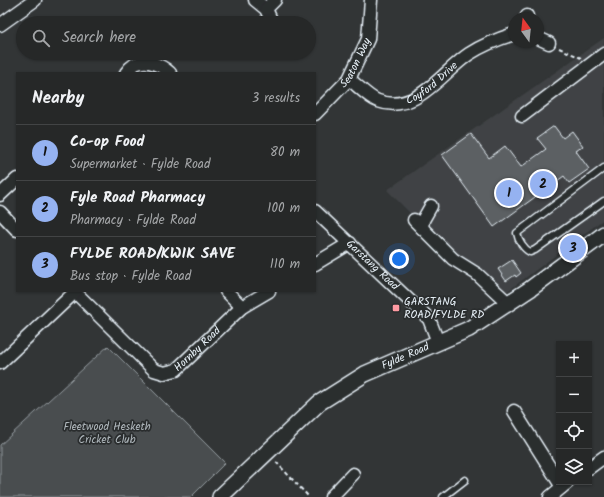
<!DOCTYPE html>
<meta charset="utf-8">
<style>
:root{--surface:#262828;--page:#323434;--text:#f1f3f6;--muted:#a4a6a8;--line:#424445;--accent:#95b2f1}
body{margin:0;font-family:Kalam,sans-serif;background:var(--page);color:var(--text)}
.controls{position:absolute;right:12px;bottom:12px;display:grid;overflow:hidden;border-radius:0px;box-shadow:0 1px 3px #0004}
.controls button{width:36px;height:36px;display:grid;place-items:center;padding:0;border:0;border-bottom:1px solid var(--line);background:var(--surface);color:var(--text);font:20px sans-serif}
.compass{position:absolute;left:508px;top:12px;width:36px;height:36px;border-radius:50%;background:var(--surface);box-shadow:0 1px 3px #0004;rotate:345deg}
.you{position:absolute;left:399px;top:259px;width:14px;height:14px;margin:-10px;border:3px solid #fff;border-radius:50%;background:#1a73e8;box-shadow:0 0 0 6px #1a73e833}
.badge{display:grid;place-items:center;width:26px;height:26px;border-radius:50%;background:var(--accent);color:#111;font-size:13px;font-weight:700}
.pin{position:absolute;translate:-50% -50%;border:2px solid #fff;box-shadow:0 1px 4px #0006}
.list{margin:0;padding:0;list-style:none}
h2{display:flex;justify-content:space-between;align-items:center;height:52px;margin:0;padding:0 16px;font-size:17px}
h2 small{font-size:13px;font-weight:400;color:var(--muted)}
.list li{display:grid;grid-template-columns:26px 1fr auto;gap:12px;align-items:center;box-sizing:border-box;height:56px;padding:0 16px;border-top:1px solid var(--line)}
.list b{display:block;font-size:15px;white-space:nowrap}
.list p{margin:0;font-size:13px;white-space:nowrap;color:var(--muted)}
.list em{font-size:13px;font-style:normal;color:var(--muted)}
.icon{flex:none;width:22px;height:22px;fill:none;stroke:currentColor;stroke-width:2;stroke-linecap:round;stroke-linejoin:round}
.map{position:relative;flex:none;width:604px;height:497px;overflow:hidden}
.search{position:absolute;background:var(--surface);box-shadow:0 1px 3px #0004;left:16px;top:16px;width:300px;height:44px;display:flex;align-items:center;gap:10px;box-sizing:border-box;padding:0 14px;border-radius:22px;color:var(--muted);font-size:15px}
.panel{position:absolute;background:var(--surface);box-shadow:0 1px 3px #0004;left:16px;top:72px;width:300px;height:220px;border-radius:0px}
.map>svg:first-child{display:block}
.built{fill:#3f4244}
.green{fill:#494d4f;stroke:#989fa4}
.building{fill:#5c6063;stroke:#e8f1f8}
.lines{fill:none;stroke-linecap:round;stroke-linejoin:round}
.service-casing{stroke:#e8f1f8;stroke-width:9}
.minor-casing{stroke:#e8f1f8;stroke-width:15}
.tertiary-casing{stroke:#e8f1f8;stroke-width:18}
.path{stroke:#e8f1f8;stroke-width:2;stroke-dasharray:4 3;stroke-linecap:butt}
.service{stroke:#2a2d2e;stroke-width:6}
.minor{stroke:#2a2d2e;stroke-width:12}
.tertiary{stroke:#2a2d2e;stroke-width:15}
.poi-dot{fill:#ff9aa2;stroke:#2a2d2e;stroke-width:1.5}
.labels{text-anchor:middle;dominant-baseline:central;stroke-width:3.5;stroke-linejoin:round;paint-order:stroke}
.street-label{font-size:11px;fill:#e8f1f8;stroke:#2a2d2e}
.poi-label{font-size:11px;fill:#e8f1f8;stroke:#2a2d2e;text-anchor:start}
.park-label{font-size:11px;fill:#b0b8bd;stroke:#2a2d2e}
</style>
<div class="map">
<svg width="604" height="497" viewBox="0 0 604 497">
<rect width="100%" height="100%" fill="#323536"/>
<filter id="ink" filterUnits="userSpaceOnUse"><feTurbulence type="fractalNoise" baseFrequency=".025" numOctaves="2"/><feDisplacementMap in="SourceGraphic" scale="8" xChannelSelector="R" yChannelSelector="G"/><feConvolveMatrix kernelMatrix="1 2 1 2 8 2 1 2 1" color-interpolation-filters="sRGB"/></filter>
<g filter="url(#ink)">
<path class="built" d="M604 38V219L496 300 387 190Z"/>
<path class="green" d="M108 346 225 463 191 497H0V445Z"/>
<path class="building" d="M554 126 563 138 572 131 583 146 576 151 589 169 569 183 564 176 494 227 442 155 471 134 489 158 505 146 521 167 546 149 537 138Z
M512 260 521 273 516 277 515 275 506 281 498 269Z"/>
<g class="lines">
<defs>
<path id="service" d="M604 168 517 233C518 240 524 249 530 252L535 250 604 201
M443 497 465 480"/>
<g id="minor">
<path d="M255 0 266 9 272 22"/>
<path d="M266 9 275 0"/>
<path d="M526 18 527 16"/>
<path d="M0 25 35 0"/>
<path d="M538 38 549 43"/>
<path d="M126 73C128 70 132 66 135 64 147 58 161 65 170 73"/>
<path id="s1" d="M349 79C357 85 369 98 378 101 416 115 442 72 469 54 483 45 498 39 514 34"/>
<path id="s2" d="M315 114 349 79 368 39 371 0"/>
<path d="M522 116 604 54"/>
<path d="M0 195 17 179"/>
<path id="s3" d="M315 211 429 319 438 342"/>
<path d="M0 212 17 230"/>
<path d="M414 220 453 259 477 274 508 303"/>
<path d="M422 228 423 220 431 206"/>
<path d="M315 264 350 243"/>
<path id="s4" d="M74 291 154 370 164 373 176 370 242 307 269 291"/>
<path d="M226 291 242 307"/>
<path d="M0 363 75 292"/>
<path d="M514 411 562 487"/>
<path d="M589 468 604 457"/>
<path d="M331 497 353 474"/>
<path d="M550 497 567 483"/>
</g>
<g id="tertiary">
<path id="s5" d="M220 497 319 403 365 374 469 329 530 289 604 234"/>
</g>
</defs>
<use href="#service" class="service-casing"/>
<use href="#minor" class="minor-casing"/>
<use href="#tertiary" class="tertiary-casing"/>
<path class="path" d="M559 48 581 58
M276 462 309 497"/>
<use href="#service" class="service"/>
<use href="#minor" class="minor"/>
<use href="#tertiary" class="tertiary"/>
</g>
</g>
<rect class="poi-dot" x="392" y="304" width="8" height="8" rx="2"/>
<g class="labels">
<g class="street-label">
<text stroke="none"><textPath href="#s2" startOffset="66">Seaton Way</textPath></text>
<text stroke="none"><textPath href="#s1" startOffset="97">Coyford Drive</textPath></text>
<text stroke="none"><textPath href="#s3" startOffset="79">Garstang Road</textPath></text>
<text stroke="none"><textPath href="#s4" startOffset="165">Hornby Road</textPath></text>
<text stroke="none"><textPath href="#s5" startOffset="235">Fylde Road</textPath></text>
</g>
<g class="poi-label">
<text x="404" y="302">GARSTANG<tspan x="404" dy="13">ROAD/FYLDE RD</tspan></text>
</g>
<g class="park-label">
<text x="107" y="427">Fleetwood Hesketh<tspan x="107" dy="13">Cricket Club</tspan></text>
</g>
</g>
</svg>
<div class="controls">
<button>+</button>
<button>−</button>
<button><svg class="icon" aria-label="locate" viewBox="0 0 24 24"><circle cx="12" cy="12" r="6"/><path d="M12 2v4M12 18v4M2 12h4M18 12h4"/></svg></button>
<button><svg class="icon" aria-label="layers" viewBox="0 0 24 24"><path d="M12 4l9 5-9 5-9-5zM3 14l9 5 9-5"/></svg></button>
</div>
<svg class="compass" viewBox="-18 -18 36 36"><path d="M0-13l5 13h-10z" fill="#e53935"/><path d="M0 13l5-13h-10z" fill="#a4a6a8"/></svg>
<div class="you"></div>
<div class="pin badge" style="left:509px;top:193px">1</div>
<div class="pin badge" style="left:543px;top:184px">2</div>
<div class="pin badge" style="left:573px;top:248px">3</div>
<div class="search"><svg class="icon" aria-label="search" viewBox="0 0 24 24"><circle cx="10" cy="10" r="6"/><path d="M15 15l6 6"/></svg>Search here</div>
<section class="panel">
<h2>Nearby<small>3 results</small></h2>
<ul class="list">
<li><span class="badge">1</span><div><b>Co-op Food</b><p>Supermarket · Fylde Road</p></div><em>80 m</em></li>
<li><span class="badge">2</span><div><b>Fyle Road Pharmacy</b><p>Pharmacy · Fylde Road</p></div><em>100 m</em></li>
<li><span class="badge">3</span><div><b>FYLDE ROAD/KWIK SAVE</b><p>Bus stop · Fylde Road</p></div><em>110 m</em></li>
</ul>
</section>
</div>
